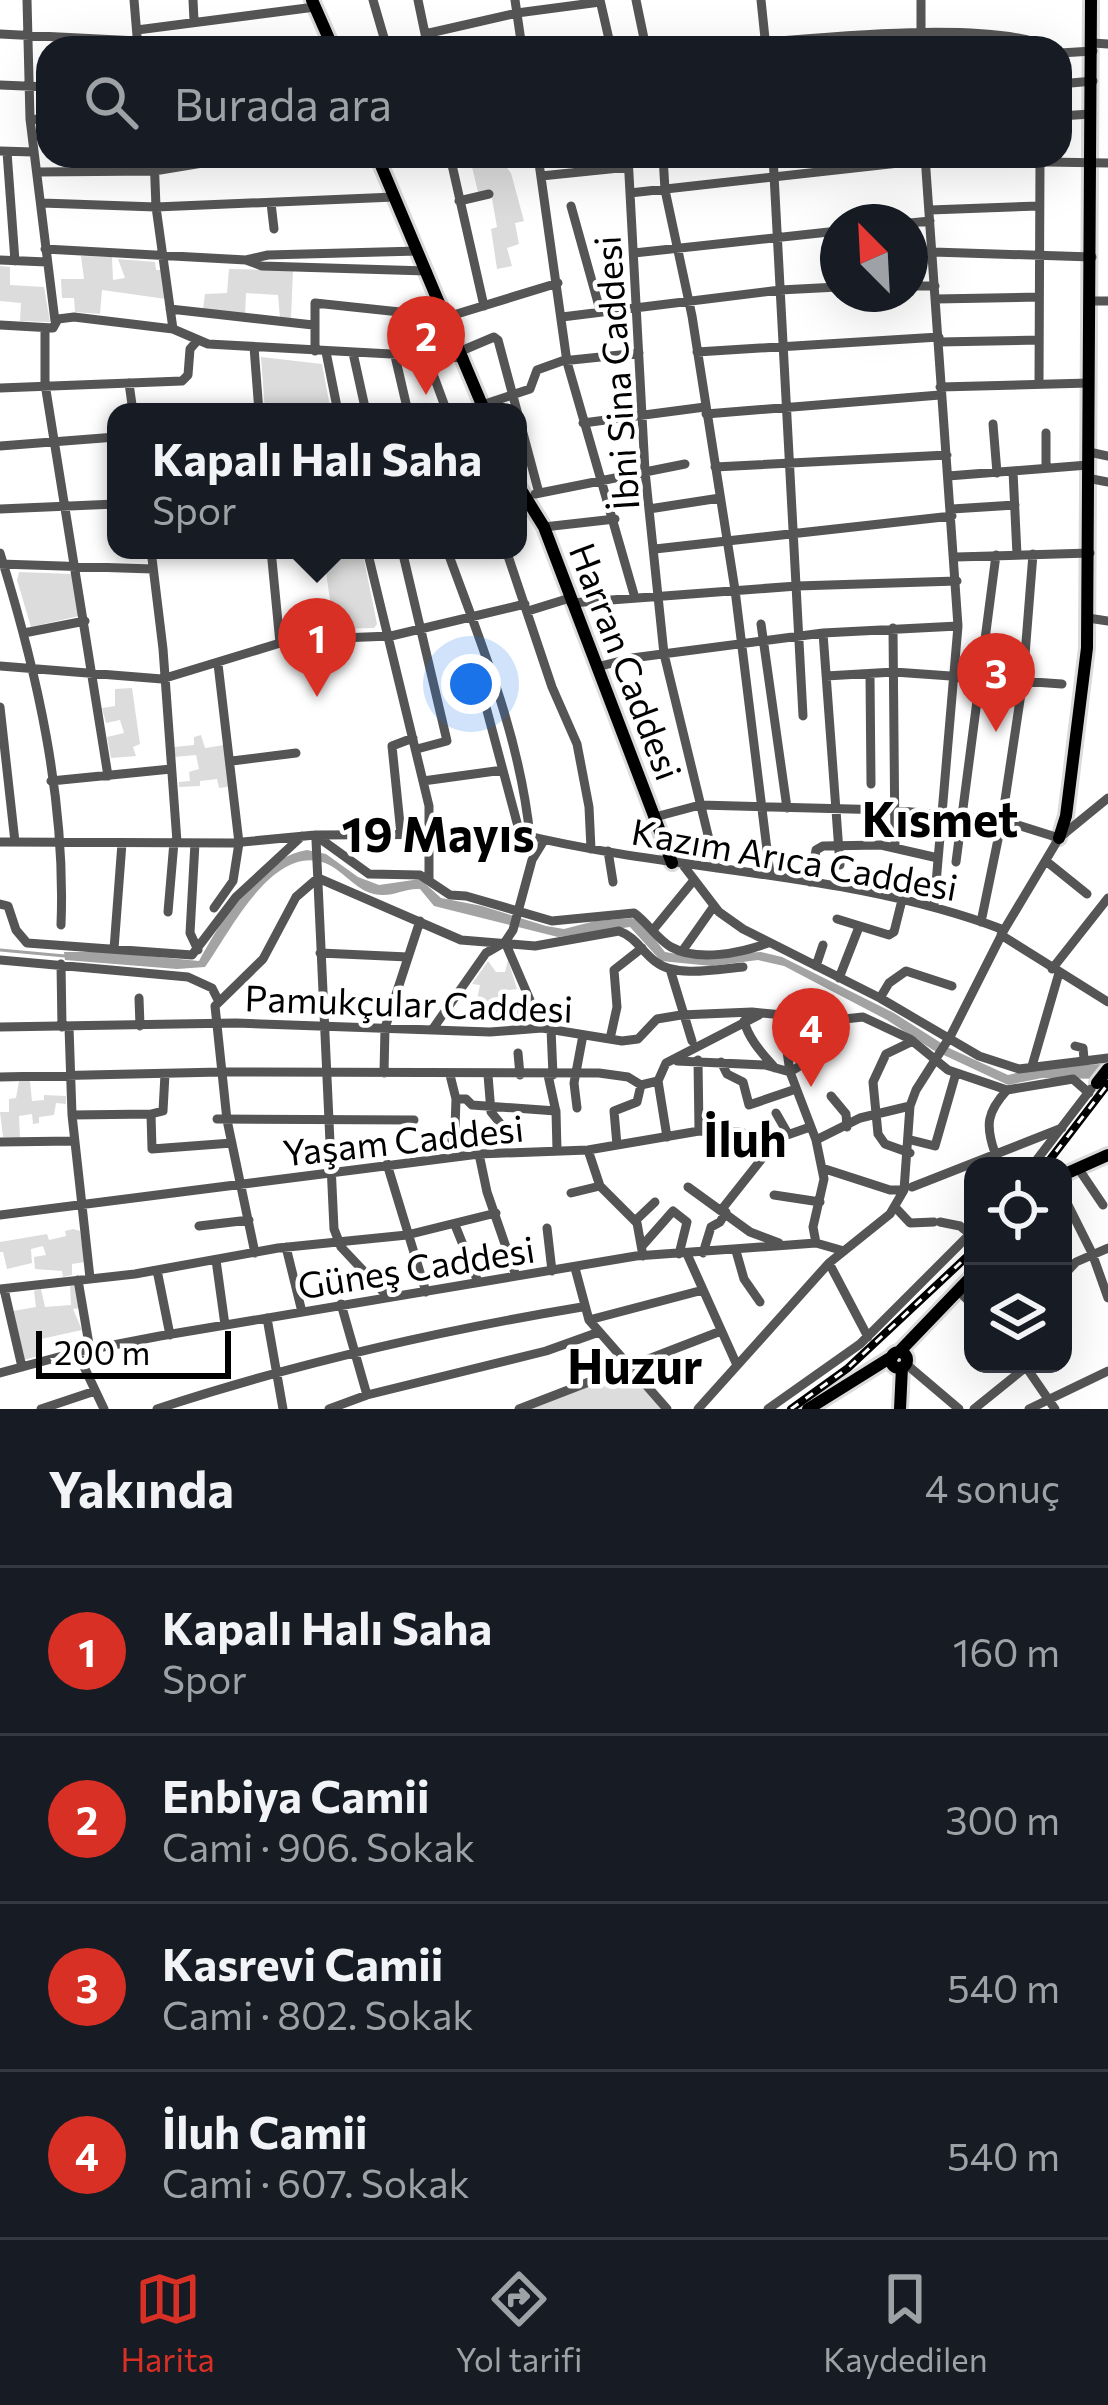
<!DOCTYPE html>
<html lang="tr">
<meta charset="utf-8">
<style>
:root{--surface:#171b24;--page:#242831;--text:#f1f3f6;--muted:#9ea1a6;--line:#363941;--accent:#d93025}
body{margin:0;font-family:Commissioner,sans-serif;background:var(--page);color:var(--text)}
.controls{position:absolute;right:36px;bottom:36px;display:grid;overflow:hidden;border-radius:24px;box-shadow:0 12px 48px #0002}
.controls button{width:108px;height:108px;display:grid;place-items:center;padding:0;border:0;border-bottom:3px solid var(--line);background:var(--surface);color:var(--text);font:60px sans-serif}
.compass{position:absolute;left:820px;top:204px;width:108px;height:108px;border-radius:50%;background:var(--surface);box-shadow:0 12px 48px #0002;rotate:336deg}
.scale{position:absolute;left:36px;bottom:30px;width:195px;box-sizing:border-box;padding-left:12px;border:6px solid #000;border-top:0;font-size:33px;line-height:42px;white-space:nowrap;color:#000;-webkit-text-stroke:9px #fff;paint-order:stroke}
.you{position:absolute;left:471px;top:684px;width:42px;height:42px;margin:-30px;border:9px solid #fff;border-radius:50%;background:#1a73e8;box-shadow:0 0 0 18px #1a73e833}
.badge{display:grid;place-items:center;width:78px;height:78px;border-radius:50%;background:var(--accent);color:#fff;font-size:39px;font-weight:700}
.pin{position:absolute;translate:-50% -99px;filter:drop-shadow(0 3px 6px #0008)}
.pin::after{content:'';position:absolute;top:63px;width:42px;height:36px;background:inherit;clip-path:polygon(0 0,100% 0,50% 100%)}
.popup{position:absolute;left:107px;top:403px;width:420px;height:156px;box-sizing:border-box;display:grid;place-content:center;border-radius:24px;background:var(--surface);filter:drop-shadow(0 3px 9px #0005);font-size:39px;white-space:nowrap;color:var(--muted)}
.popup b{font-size:45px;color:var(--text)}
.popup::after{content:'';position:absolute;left:50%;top:100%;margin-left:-24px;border:24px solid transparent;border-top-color:var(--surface)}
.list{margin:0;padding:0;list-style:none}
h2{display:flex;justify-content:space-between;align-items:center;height:156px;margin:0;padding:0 48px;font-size:51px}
h2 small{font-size:39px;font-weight:400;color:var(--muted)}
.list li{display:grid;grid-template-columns:78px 1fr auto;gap:36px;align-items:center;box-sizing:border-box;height:168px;padding:0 48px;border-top:3px solid var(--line)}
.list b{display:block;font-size:45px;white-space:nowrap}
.list p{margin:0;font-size:39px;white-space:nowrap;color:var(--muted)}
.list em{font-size:39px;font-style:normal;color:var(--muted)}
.icon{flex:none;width:66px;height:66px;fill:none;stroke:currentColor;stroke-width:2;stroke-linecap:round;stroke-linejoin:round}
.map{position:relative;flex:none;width:1108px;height:1409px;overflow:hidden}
.search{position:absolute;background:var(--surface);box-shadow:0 12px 48px #0002;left:36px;right:36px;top:36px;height:132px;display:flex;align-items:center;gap:30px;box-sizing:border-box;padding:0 42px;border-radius:36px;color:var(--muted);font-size:45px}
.sheet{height:828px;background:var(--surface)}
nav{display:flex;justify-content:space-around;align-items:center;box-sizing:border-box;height:168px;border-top:3px solid var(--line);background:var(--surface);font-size:33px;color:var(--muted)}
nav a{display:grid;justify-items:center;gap:6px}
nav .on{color:var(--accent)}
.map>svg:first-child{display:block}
.green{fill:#dcdcdc}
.water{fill:#a3a3a3}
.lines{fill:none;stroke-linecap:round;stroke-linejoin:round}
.stream{stroke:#a3a3a3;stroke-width:3}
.major-casing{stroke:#dbdbdb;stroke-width:18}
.minor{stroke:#555;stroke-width:9}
.major{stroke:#000;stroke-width:12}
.rail-casing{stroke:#000;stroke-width:8}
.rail{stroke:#fff;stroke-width:3;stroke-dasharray:9;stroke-linecap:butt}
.labels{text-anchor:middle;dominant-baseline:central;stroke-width:9;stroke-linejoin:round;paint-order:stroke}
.street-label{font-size:36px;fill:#000;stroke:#fff}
.district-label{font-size:48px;font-weight:bold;fill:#000;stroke:#fff}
</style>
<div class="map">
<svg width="1108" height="1409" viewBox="0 0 1108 1409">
<rect width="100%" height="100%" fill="#fff"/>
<path class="green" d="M504 164 511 173 524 221 515 223 519 244 507 248 512 266 497 269 491 229 497 227 491 193 478 192 472 167Z
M81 256 112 257 113 280 125 278 118 259 155 262 156 270H161L166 299 102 290 100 314 75 312 74 298H62L61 279H84Z
M0 266 10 267V285L44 287 50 322 20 321 21 303 0 301Z
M229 269 293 270 291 319 280 318 278 295 246 293 245 315 203 309 205 294 227 293Z
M261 357 322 364 331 412H265Z
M323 550H362L377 624 374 628 334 629Z
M19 572 72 574 79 616 31 627 17 580Z
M132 688 140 744 133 747 136 756 111 758 107 737 124 733 120 720 106 723 102 708 115 706V689Z
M201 735 205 748 224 745 230 783 227 787 219 788 217 779 200 781V786L179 787V782L190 781 189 772 199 769 196 755 174 757V747L194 745V737Z
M508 960 517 989 502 991V1003L524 999 528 1012 525 1023 518 1025V1015L475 1009 480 985 472 984 488 961 496 972H505Z
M19 1081H30L32 1101 44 1100V1095L66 1096V1104L56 1103 54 1115 39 1117V1123L33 1124 32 1114 19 1116 20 1138 3 1137 0 1112H9V1099L16 1098Z
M73 1229 80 1231 85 1262 72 1264V1275L63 1277 62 1271 35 1269 34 1257 46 1255 43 1246 31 1249 32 1263 7 1269 3 1252H0V1242L47 1234 49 1240 66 1236 65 1231Z
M70 1286H77L80 1308 73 1309 82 1330 41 1339 42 1355 24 1360 13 1311 36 1307 34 1291 41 1289 45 1307 71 1305Z
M631 1371 663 1409H533L532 1406Z"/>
<path class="water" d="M307 850 326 854 358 877 379 885 420 879 441 898 482 906 546 926 564 929 595 921 632 918 642 923 665 952 689 956 761 952 782 957 894 1013 949 1048 1008 1075 1041 1067 1102 1064 1108 1065V1079L1042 1078 1008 1085 933 1050 887 1020 784 966 758 960 712 966 661 961 630 927 558 937 434 906 420 889C406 888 396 895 383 895 357 895 346 871 325 863 272 843 229 934 205 967L177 969 65 960 64 952H108L199 961C219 924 261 856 307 850Z"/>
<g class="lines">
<path class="stream" d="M0 950 65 956"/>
<defs>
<path id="major" d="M312 0 333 48
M377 156 485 412
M518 485 544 527 672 863
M1059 838 1066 816 1087 648 1091 0
M1097 1083 1108 1069
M1063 1175 1108 1155
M899 1352 973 1275
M891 1360a8 8 0 1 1 16 0a8 8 0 1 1-16 0Z
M808 1409 893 1356
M900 1409 902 1367"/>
</defs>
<use href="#major" class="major-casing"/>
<path class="minor" d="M27 0 30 119 55 321
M134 0 138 48
M193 0 194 21
M373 0 387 48
M418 0 428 48
M515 0 522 48
M600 0 611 48
M636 0 646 48
M761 0 766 48
M921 0V48
M137 30 315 7
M0 34 138 41
M425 34 517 13 600 2
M1093 43 1108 44
M699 48C776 42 989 16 1051 48
M1060 53 1093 51
M1060 84 1093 81
M0 85 48 87
M1060 116 1091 114
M30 119 48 120
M0 151 33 152
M7 152 15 261
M154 156 156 207 173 329
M450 156 484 306
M538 156 567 362 635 598
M628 156 645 471 664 654 716 868
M663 156 665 190 692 316 735 590 770 874
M773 156 803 716
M925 156 958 626 934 907
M379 160 396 156
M37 172 154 171 245 156
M541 176 629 167
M630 193 926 160 1108 163
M459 201 489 194
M42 203 156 207 394 197
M271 203 274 229
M571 206 600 310
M930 210 1039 206
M910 223 930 221
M45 249 246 260 262 266 427 271
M933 252 1092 257
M634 253 838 231
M0 260 47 262
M246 260 268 255 418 251
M910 286H935
M936 299 1039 297
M1090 301H1108
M170 309 313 325
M562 317 780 290 838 287
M0 325 53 328 58 319 74 317 173 329 208 344 464 358
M45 330V384L108 776
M939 342 1039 340
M254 347 259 412
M315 351V303L447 317 558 283
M461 351 494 337 498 340 539 493
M326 352 338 412
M697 352 939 337
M353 353 366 412
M426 355 447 412
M395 356 408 412
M129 383 133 412
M1039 383 1040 161
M940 387 1089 383
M0 388 182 381 188 375 190 349 197 341
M482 405 530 389 537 370 562 361 639 353
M706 414 940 395
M583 423 705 407
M993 424 997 473
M0 446 116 437
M1089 452 1108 456
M715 467 947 455
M1046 468V433
M1013 471 1017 555
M948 476 1088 465
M1087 478 1108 482
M535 494 685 464
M0 509 116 504
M649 509 720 498
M952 509 1015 505
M544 527 615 519
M655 549 952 516
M151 550 163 649 177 842
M271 550 280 643
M367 550 429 806V881
M402 550 447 741 417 749
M447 550C481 644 520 736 530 837
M506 550 552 687 577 744 589 807 591 849
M0 553C37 672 66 799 61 925
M956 557 1090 553
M0 564 153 569
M571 603 797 586 957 581
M528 611 570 598
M1088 618 1108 621
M761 624 787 808
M893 628 895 847
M24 633 85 621
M823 633 840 865
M0 666 162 679 290 640 391 636 525 604
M597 667 632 658 823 633 958 626
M870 675 871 784
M826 676 894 672 1062 684
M482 692 520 834
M0 707 15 842
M232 761 296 753
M51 781 171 769
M423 781 503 770
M655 817 700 805 889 810 1002 820 1059 838
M401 834 392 746 413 738
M315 835 369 874 420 875 450 895 466 896 552 921 634 913C647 922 657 939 671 947 698 962 741 953 768 943
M316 840 334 1229 341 1247 388 1297
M0 842 232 843 315 835 520 834C680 873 849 871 1004 930
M195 843 190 933 198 950
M608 851 613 882
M1046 861 1087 894
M956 862 996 555
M683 865 719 912 743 929 880 998 979 1056 1019 1069 1108 1058
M810 882 816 850 823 846 881 845 938 858
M0 904 8 906 16 930 27 943 192 955 236 897 302 836
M214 908 233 881 239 843 218 664
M168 912 174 842
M837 919 889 935 894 932 902 900
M981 922 1002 820 1023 680 1033 554
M653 930 694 880
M1001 935 1108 1002
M505 942 542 1028
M114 949 122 843
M683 950 714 906
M320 953 408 957
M0 960 188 977 212 988 218 1000
M61 964 62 1027
M816 966 823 945
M670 969 692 1041
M1052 969 1108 898
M839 978 859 927
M139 998 140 1026
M880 998 889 983 906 971 952 986
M782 1017 790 1072 816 1140 824 1179 813 1227 816 1243
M744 1021C749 1040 763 1054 775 1068
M0 1027 236 1023 490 1032 542 1028 622 1041 638 1039 657 1019 681 1015 752 1012 835 1020 863 1017 910 1039 948 1070 1007 1090 1073 1079 1089 1093
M69 1027 72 1115 90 1278
M551 1029 553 1075
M432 1030 486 953 505 942 513 930 532 860 543 842
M610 1039 617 1007 614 970 642 948
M1075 1046 1083 1048 1084 1059
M518 1053 520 1075
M698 1060 699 1131
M677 1061 765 1065 790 1072 829 1048 835 1020
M721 1062 727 1074 743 1082 749 1105 796 1089
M1032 1066 1059 973
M384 1073 385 1028 420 921
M165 1074 163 1111 151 1114 152 1149 232 1143
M450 1075 456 1099H466L472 1105 556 1111
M488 1075 491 1112 500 1123
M548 1075 556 1112 557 1150
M0 1077 221 1072 599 1073 628 1077 641 1085 658 1081
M658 1081 666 1063 759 1015
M658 1081 667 1137
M831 1096 846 1114 847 1127
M577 1108 574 1083 583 1035
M776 1113 788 1134
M72 1115 151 1114
M217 1119 414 1120
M816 1140 860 1118 910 1106
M911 1140 935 1146 956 1073
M0 1142 74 1141
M617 1145 614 1111 637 1102 641 1085
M588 1150 600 1186 637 1223 643 1256
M910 1153 885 1144 878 1134 873 1082 886 1054 913 1041
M995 1153C985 1125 987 1112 1007 1090
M479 1154 487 1192 516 1276
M449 1157 447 1134 455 1128 456 1099
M387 1164 426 1292
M1032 1166 1091 1089
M822 1168 890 1190H904
M1078 1168 1103 1205
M688 1187 750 1232 779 1243
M912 1187 1062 1128
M571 1193 600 1186
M774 1195 820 1202
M1063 1195 1092 1253 1108 1298
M895 1207 910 1223 934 1222
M722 1209 764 1156 763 1139
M0 1215 479 1154 588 1150 699 1131 738 1132 773 1140 810 1127
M635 1221 655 1202
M940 1222 960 1226 970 1234
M455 1225 478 1282
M199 1226 249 1220
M547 1228 552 1271
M643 1245 673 1211 687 1222 679 1254
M286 1247 302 1312
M736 1251 744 1279 760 1302
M255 1253 227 1120 215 1006 263 959 296 897 318 878 461 940 535 946 619 931C636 937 642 952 656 962 676 978 719 969 743 967
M703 1253 711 1227 720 1222 726 1212
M687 1254 736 1363
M216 1260 225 1325
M829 1263 868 1337
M575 1268 589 1320 667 1409
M157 1270 170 1335
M1063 1276 1076 1262 1108 1248
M78 1280 90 1350
M0 1289 135 1274 278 1248 407 1235 496 1213
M4 1289 22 1367
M959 1291 973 1306
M341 1304 367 1395
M267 1318 283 1409
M589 1320 703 1290
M77 1352 104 1409
M906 1364 959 1409
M1024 1364 1055 1409
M0 1373 77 1352 160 1336 636 1256 816 1243 844 1251
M41 1409 95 1391
M157 1409C296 1363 438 1331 582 1307
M329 1409 367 1395 546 1351 599 1332
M519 1409 721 1331
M698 1409 829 1263 890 1214 904 1190 910 1106 916 1090 951 1035 1004 930 1059 838 1108 798
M768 1409 860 1344 973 1231
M974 1409 1026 1367
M1029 1409 1108 1371"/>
<use href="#major" class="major"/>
<defs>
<path id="rail" d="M1045 1166 1108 1084
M791 1409 848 1368 973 1251"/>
</defs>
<use href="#rail" class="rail-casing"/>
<use href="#rail" class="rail"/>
</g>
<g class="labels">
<g class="street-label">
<text transform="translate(615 373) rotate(-94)">İbni Sina Caddesi</text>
<text transform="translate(627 661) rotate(69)">Harran Caddesi</text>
<text transform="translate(795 858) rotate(10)">Kazım Arıca Caddesi</text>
<text transform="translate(409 1002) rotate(2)">Pamukçular Caddesi</text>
<text transform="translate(403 1139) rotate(-6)">Yaşam Caddesi</text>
<text transform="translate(416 1266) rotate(-9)">Güneş Caddesi</text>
</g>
<g class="district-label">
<text x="940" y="817">Kısmet</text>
<text x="438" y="832">19 Mayıs</text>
<text x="745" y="1137">İluh</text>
<text x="635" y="1364">Huzur</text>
</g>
</g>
</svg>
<div class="controls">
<button><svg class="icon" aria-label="locate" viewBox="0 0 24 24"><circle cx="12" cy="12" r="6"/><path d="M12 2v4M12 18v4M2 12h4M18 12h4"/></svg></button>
<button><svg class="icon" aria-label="layers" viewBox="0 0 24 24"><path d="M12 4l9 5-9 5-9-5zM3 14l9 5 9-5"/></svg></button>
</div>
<svg class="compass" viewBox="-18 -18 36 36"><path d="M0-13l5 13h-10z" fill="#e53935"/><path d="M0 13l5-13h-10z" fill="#9ea1a6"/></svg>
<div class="scale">200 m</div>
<div class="you"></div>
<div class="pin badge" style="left:317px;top:697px">1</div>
<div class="popup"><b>Kapalı Halı Saha</b>Spor</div>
<div class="pin badge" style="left:426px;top:395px">2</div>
<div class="pin badge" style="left:996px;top:732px">3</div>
<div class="pin badge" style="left:811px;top:1087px">4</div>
<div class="search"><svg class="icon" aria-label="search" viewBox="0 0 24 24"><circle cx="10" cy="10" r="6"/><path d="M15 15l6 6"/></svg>Burada ara</div>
</div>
<section class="sheet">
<h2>Yakında<small>4 sonuç</small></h2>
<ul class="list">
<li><span class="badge">1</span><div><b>Kapalı Halı Saha</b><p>Spor</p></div><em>160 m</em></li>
<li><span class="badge">2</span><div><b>Enbiya Camii</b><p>Cami · 906. Sokak</p></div><em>300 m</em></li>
<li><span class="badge">3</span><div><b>Kasrevi Camii</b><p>Cami · 802. Sokak</p></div><em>540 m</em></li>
<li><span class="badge">4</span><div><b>İluh Camii</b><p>Cami · 607. Sokak</p></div><em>540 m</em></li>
</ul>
</section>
<nav>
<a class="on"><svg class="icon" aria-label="map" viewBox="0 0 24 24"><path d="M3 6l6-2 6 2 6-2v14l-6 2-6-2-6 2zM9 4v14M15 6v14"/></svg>Harita</a>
<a><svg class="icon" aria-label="directions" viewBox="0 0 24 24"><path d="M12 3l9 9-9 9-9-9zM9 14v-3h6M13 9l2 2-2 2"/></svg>Yol tarifi</a>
<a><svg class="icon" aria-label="saved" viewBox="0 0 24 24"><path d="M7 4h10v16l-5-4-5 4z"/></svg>Kaydedilen</a>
</nav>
